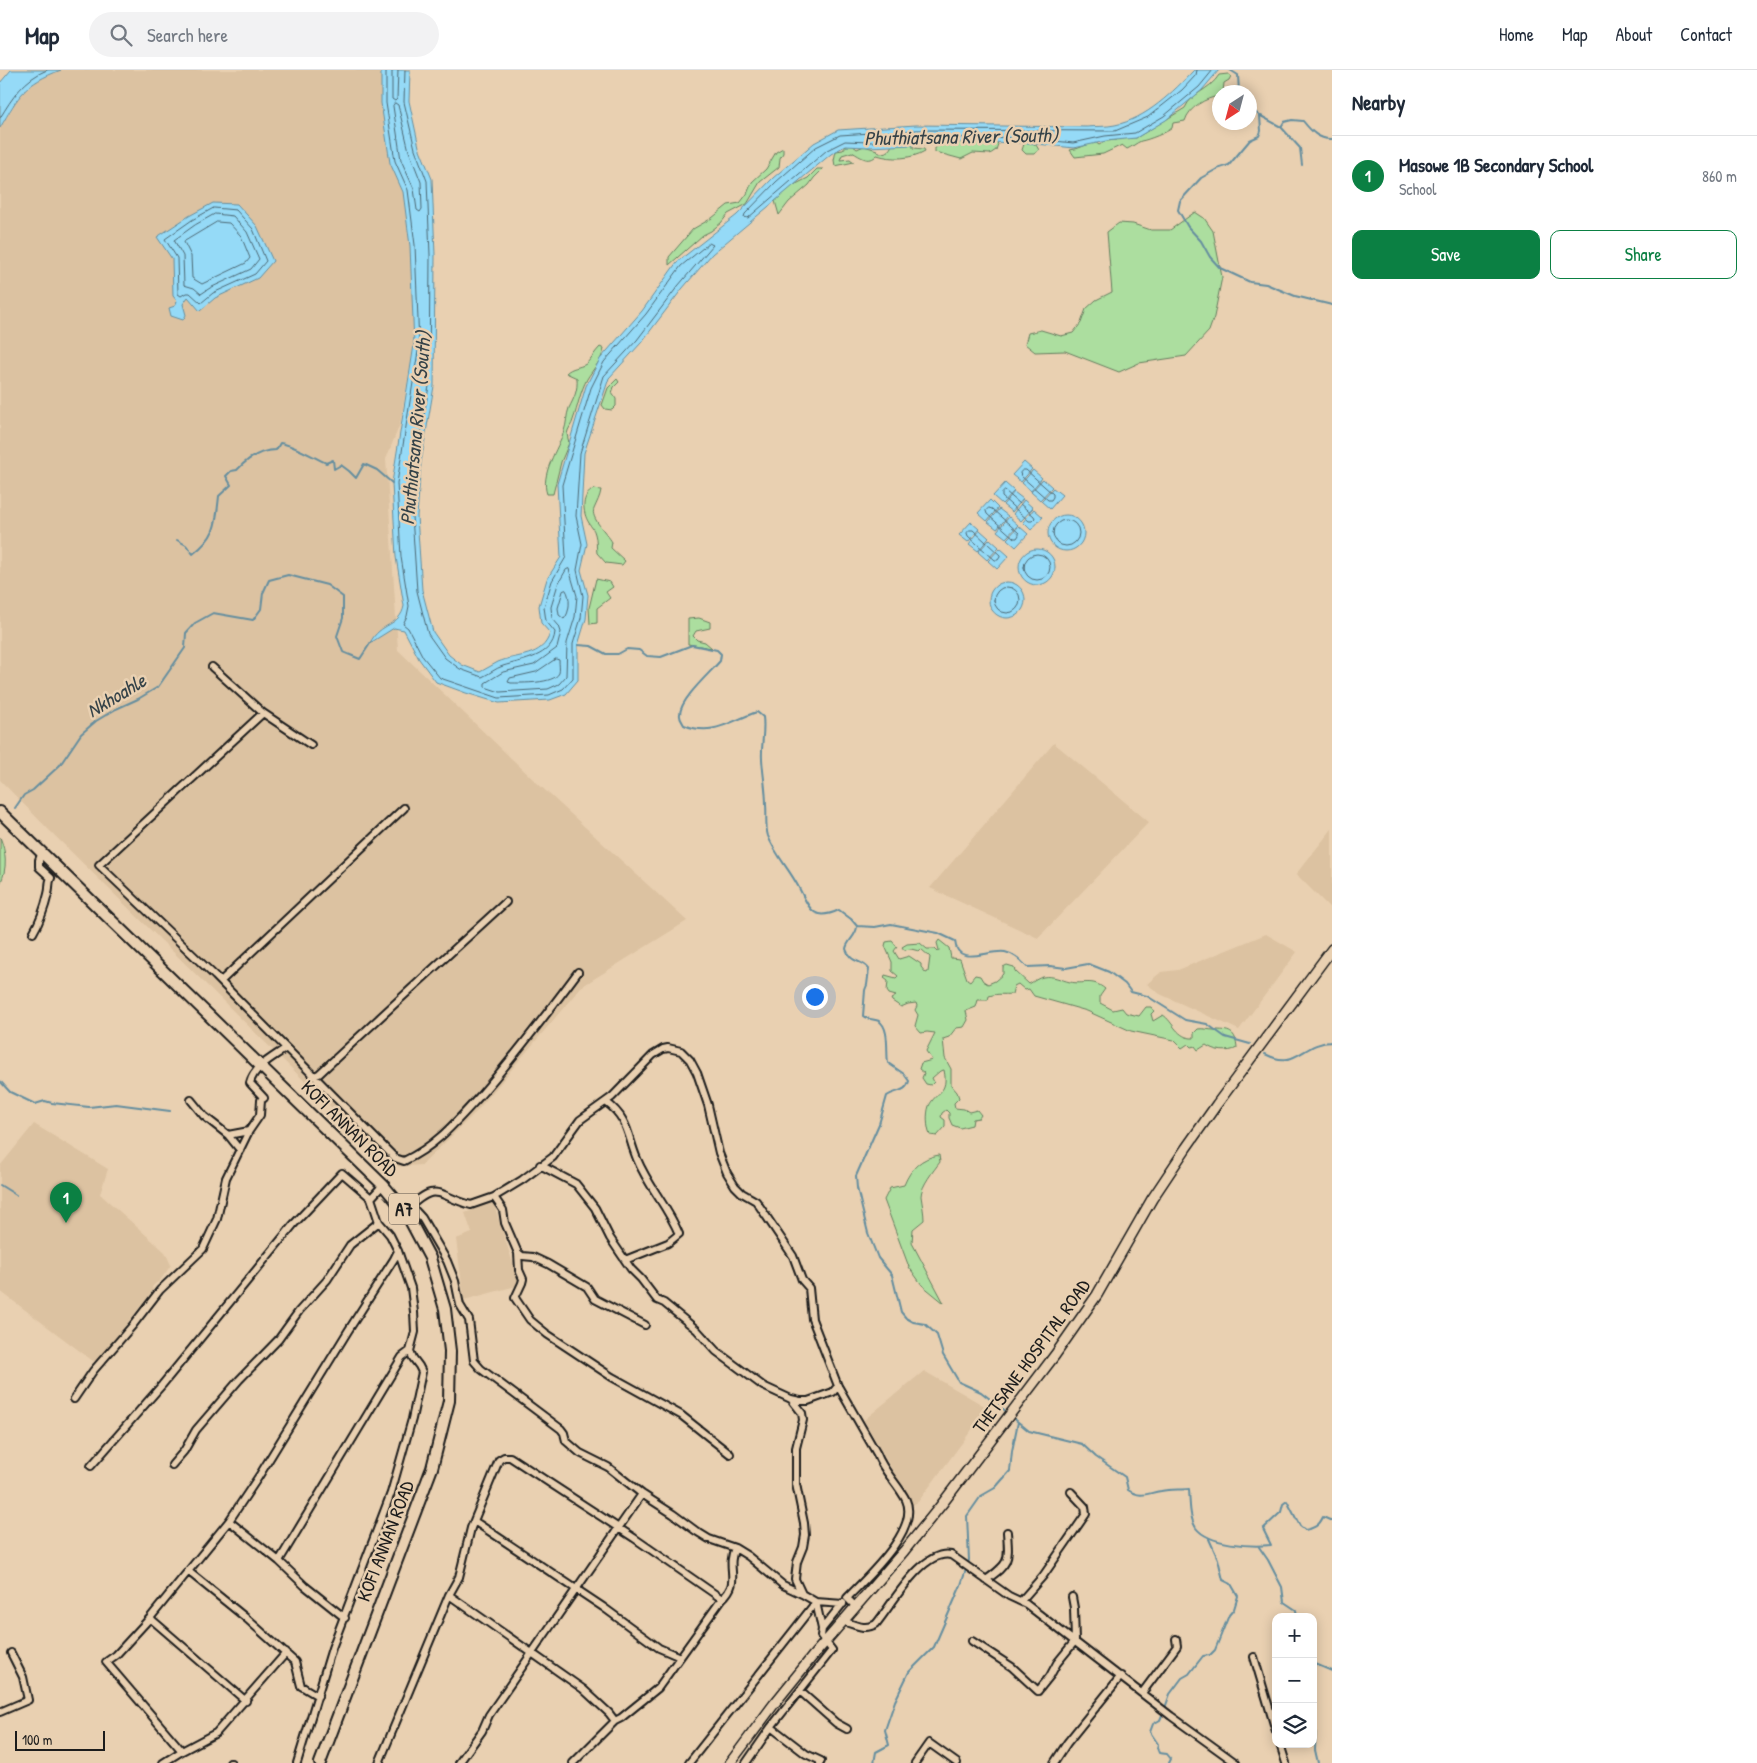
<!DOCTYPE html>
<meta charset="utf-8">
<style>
:root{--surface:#fff;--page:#f2f2f3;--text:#1f2937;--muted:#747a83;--line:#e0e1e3;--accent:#0b8043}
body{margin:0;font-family:"Patrick Hand",sans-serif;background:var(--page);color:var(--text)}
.controls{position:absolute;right:15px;bottom:15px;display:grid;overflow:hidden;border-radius:10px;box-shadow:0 2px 12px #0003}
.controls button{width:45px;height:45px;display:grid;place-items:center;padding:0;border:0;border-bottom:1px solid var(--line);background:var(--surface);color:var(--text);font:25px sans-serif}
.compass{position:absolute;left:1212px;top:15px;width:45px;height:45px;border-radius:50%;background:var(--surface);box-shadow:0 2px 12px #0003;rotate:216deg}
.scale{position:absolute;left:15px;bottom:12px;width:90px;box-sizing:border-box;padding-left:5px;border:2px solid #1c1c1c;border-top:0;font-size:14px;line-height:18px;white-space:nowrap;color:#1c1c1c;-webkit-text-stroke:4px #e9d0b1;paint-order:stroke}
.you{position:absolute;left:814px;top:926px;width:18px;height:18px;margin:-12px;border:4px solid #fff;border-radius:50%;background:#1a73e8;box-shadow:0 0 0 8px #1a73e833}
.badge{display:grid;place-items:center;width:32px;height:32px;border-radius:50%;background:var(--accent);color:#fff;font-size:16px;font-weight:700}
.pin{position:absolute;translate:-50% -41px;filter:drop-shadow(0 1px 2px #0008)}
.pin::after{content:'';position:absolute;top:26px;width:18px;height:15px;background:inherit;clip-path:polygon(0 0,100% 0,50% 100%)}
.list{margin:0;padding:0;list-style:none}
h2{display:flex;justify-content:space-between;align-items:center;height:65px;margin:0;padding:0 20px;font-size:21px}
h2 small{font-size:16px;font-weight:400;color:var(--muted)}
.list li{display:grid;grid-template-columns:32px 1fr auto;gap:15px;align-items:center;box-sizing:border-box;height:80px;padding:0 20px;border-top:1px solid var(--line)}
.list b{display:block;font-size:19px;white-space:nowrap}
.list p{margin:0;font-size:16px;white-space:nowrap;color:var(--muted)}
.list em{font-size:16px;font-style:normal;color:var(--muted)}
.actions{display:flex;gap:10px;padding:15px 20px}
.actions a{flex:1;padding:11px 0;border:1px solid var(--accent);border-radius:10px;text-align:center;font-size:18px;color:var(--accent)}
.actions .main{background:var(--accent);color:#fff}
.icon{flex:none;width:28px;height:28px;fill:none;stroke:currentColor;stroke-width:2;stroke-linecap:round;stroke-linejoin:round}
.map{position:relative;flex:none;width:1332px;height:1693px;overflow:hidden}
header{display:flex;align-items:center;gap:30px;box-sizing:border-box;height:70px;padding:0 25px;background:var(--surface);border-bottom:1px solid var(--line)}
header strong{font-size:24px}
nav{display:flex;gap:28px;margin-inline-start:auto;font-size:18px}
.search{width:350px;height:45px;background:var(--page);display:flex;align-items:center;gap:12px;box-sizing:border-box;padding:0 18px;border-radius:28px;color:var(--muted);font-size:19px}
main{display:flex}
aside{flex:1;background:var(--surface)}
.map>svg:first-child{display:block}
.built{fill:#dcc2a1}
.green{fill:#acde9f;stroke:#647d5e}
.water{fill:#95daf7;stroke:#658e9f}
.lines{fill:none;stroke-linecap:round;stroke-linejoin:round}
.shore{stroke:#4c6874;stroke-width:1}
.stream{stroke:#658e9f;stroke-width:2}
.street-casing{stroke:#1c1c1c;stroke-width:10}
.secondary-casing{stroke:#1c1c1c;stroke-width:12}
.primary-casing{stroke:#1c1c1c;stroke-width:14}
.street{stroke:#e9d0b1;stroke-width:6}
.secondary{stroke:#e9d0b1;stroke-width:9}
.primary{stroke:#e9d0b1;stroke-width:10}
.labels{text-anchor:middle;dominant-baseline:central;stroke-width:5;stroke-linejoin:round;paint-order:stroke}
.shield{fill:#e9d0b1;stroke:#5a5249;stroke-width:1}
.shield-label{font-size:18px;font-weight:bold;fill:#1c1c1c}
.street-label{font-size:19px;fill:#1c1c1c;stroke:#e9d0b1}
.water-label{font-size:20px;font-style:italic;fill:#344248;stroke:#e9d0b1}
</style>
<header>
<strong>Map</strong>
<div class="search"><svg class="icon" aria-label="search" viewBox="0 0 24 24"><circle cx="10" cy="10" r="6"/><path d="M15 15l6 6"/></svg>Search here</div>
<nav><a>Home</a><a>Map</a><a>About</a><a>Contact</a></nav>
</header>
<main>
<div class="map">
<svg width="1332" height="1693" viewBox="0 0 1332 1693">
<rect width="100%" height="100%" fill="#e9d0b1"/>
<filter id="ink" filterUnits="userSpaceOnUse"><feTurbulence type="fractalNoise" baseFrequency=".02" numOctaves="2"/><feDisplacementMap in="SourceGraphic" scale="10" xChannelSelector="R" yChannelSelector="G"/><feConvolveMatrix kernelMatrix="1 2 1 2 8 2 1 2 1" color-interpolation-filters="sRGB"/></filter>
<g filter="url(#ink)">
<path class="built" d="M61 0H381V33L390 93 403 122 410 176 414 275 400 354 386 389 398 580 535 711 687 851 581 917 476 1042 422 1095 392 1097 48 759 0 710V58L22 23 40 8Z
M1054 673 1149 752 1038 868 930 818Z
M1332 759V840L1296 804Z
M1266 864 1297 882 1239 960 1160 924 1147 914 1161 902 1178 900Z
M34 1054 108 1099 100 1124 165 1182 171 1195 159 1212 156 1213 152 1217 153 1220 99 1290 93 1291 0 1221V1096Z
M493 1132 520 1215 464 1230 456 1169 472 1163 465 1143Z
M924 1301 988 1338 918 1432 912 1435 864 1350Z"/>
<path class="green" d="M1228 4 1231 6 1229 10 1224 13 1223 22H1220L1219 26C1206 28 1189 37 1185 51L1173 53 1172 58C1168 62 1148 70 1141 71 1136 73 1132 77 1127 79L1122 75 1103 84 1075 87 1070 80C1080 79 1086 74 1095 72L1099 75 1106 71 1117 70 1119 67 1136 68 1185 38C1191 23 1210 20 1219 5Z
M994 70 998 74 996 80 990 84 973 83 961 89 935 82V78L943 72Z
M1029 71 1036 75 1039 80 1034 84H1026L1022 80 1024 74Z
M913 74V78L924 79 925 81C911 89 893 90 877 85 869 94 861 87 852 82L842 85 840 90 850 89 854 92 835 96 834 90 836 81 843 80 846 76 852 75 857 79 864 76 877 80 879 83C887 83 889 81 892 75Z
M783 78V83L780 88 779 97 760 112 747 134 728 144 721 153 711 161 703 165 669 195V187L693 159 712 148 728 135 740 133 747 124 752 112 766 99 776 82Z
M817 99H823L814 108 809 115 789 132 779 145 775 131 792 116 808 108Z
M1195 142 1204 148 1213 161 1222 207 1214 247 1209 261 1186 286 1139 293 1119 302 1065 281 1035 282 1025 274 1028 263 1041 260 1061 266 1073 263 1081 253 1086 239 1096 230 1112 222 1107 162 1119 153 1133 154 1151 160H1170Z
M600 277 604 279C602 290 593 299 587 309 580 322 578 336 573 350 572 355 568 358 567 364L569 373 561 392 553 424H547C540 404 558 379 564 361 567 353 566 346 569 338 574 328 578 321 577 308L566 303C572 297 579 298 586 294 591 289 595 282 600 277Z
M617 309 619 312 614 317 612 323 616 329V336L612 340 605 339 602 335 608 318Z
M594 419 601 420C600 427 597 432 594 439 590 448 607 463 612 472L611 478 625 491 622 495 606 493 597 483C596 477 597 470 595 464 594 459 591 457 589 453 582 442 581 425 594 419Z
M596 509 610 512 613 517 606 522 610 528 597 538V553L590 554 589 538Z
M699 548 710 552V558L696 561 693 566 697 570 705 572 712 578 688 574V549Z
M0 767C6 782 8 798 0 814Z
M939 870 949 878 951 888 960 889 967 909 970 911 975 905 980 906 983 911 988 914 995 911 1003 904V897L1007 895 1014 897 1015 901 1029 914C1034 911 1038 908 1043 907 1053 905 1061 910 1070 912 1084 915 1092 908 1105 919L1100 926V933L1113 940 1122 938 1126 943 1139 946 1146 937H1151L1154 941 1151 944 1153 951 1163 945C1173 951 1177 969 1194 968V963L1198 959C1204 958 1209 960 1214 960 1229 960 1236 961 1237 978 1228 983 1214 981 1206 975L1198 980 1195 976 1191 977 1188 974 1182 978 1174 970 1131 961 1087 941 1034 926 1029 919 1025 920 1018 914 1014 916 1012 924C1002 925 999 923 989 926L988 930H978L976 937 966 941 968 950 964 957 956 958 949 967 943 969 945 988 951 999V1015L957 1022 959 1028 954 1033 955 1038 964 1039 969 1042 977 1040 981 1045 979 1048 973 1049 972 1055 960 1058 952 1055 949 1048V1043L946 1040 942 1043 941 1047 945 1050V1057L937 1066 930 1065C927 1058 926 1044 929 1036 936 1021 949 1024 944 1000L940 1001 932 1008 934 1012 931 1015 926 1014 922 1008 924 1003 919 999 921 993 932 990 926 981 935 963 927 962 921 963 915 956 918 945 915 940 917 936 916 933 908 934 901 937 892 931 891 929 896 926 889 924 887 921 888 911 884 908 885 905 896 908 898 906 892 901V892L885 876 886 872 892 871 897 877 894 881 899 889 909 886 921 894V897L926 903 928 902 930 887 921 879 919 881 911 879 904 880 902 877 907 874 920 873 927 879H935L938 882 939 880 937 873Z
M939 1085 940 1092C934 1100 921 1116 921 1126 922 1134 924 1142 924 1150L913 1159 912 1173 944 1233 922 1215 909 1197 884 1130 890 1118 904 1115C911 1098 921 1088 939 1085Z"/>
<path class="water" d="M11 0H61C24 14 19 25 0 58V13Z
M381 0H410L409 31 419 77 432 109 435 185 434 316 421 392 417 446 422 520 433 562 449 585 462 595 480 602C486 599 492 595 498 592 517 584 543 588 550 563L541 553 539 536 547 509 561 487 557 414 586 316 600 289 642 241 677 192 737 145 773 108 814 73 838 60 916 55 1087 57C1096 56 1106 57 1115 55 1146 49 1173 22 1194 0H1219L1202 20 1166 50 1136 68 1106 71 1074 78 1028 73 980 72 868 77 845 76 831 84 712 184 682 219 641 273 609 308 584 383 581 446 587 474 581 500 588 525 586 549 578 575V610L566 624 550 630 499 633 466 623 436 612 419 589 404 560 394 558 370 573C380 552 400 557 404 536L396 487 392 413 414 275 410 176 403 122 390 93 381 33Z
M213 133 237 134 257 156 273 191 258 208 215 228 200 241 188 227 183 234 186 245 183 250 171 246 169 238 175 236 177 231 173 226 172 189 157 167 189 146Z
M1024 392 1032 399 1021 412 1012 405Z
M1033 400 1042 408 1031 421 1022 413Z
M1043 409 1052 417 1040 430 1031 422Z
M1005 413 1014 421 1002 434 993 426Z
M1053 418 1062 425 1050 439 1041 431Z
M1014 422 1023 429 1012 442 1003 435Z
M990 430 998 438 987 451 978 443Z
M1024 430 1033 438 1021 451 1013 444Z
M999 439 1008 446 997 459 988 452Z
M1034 439 1043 447 1031 460 1023 452Z
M1048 463a18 18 0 1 1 36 0a18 18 0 1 1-36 0Z
M1009 447 1018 455 1006 468 997 461Z
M971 452 979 459 968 472 959 465Z
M1019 456 1028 464 1016 477 1007 469Z
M980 460 989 468 978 481 969 474Z
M990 469 999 477 987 490 978 482Z
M1000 478 1009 486 997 499 988 491Z
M1019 497a18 18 0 1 1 36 0a18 18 0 1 1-36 0Z
M989 530a18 18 0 1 1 36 0a18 18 0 1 1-36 0Z"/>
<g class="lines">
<path class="shore" d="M386 0V33L395 91 408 120 415 175 419 275 397 413 401 487 409 536 407 546 403 554 408 558 423 587 440 608 499 628 549 625 563 619 573 608V574L581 548 583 526 577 500 582 474 576 446 580 383 604 306 637 270 678 216 713 175 709 173 681 196 646 244 604 292 591 318 562 415 566 487 552 511 544 537 546 551 555 562C553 587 522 590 503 596 496 598 489 604 482 607L460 599 445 588 428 564 417 521 412 446 416 391 429 316 430 185 427 111 415 79 404 32 405 0
M392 0V29L395 31 397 29 398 0
M1197 0 1196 5 1182 20 1148 47 1115 61 917 60 840 65 816 77 776 112 745 144 744 147 748 148 827 80 845 71 869 72 980 67 1028 68 1073 73 1105 66 1135 63 1164 46 1199 17 1213 0
M395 33 398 35 409 81 421 112 422 139 420 142 417 140 414 119 401 90 393 36Z
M0 48C12 28 24 9 47 0
M214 138 236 140 253 159 266 191 255 204 213 223 201 233 190 223H186L181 226 178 224 177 188 165 169 192 150Z
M215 144 233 146 247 162 259 189 251 199 210 218 201 224 194 218 184 215 183 186 174 170 195 155Z
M217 152 229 153 241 166 250 188 246 193 202 214 192 208 191 186 184 172Z
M1023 400H1026L1053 424V427L1051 430H1048L1021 406 1020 403Z
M1005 421 1034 446 1035 448 1032 451H1029L1002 427V424Z
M989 438 992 439 1019 463V465L1017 468H1014L987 444 986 441Z
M1053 463a13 13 0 1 1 26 0a13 13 0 1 1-26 0Z
M970 460H973L1000 485V487L998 490H995L968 466 967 463Z
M1024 497a13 13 0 1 1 26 0a13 13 0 1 1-26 0Z
M569 499 577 526 575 547 567 573 566 606 559 614 548 619 500 622 485 617V613L503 602 534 595 557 578 561 562 559 556 552 548 551 537 558 514 566 500Z
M994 530a13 13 0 1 1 26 0a13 13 0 1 1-26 0Z
M566 520C571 527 570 543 564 549L559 545 558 538 563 521Z
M556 589 559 590C559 594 560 600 559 603 554 614 521 613 511 613L508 612 510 608 536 602Z"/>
<path class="stream" d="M1230 0 1238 5 1239 22
M1250 43 1255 42 1260 46 1261 61 1259 66 1250 70 1229 95 1217 99 1201 108 1180 131 1178 140 1188 157 1201 171 1210 187 1220 198 1250 212 1266 214 1295 226 1332 235
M1261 46 1281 57 1284 52 1292 50 1303 51C1311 61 1319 70 1332 69
M1281 57 1300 78 1302 95
M177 470 186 475 193 484C216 466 216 455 219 426L231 415 226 406 231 401 237 400C247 389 261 380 276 380L280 373C294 375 313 387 326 393L333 390 334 399 341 395 349 401 356 408 364 394 377 400 392 413
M578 575 591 576 606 584H618L627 579 639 580 647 586 661 587 692 575 717 580 721 584 720 591C710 603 681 628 680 644 679 648 682 651 684 655 713 667 730 651 757 642L763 647C765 662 761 675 762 689 763 705 766 720 766 735 767 744 765 757 768 766 775 784 789 799 798 816 809 836 811 853 839 840L851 849 857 856C857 866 847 870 846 879 851 894 861 889 869 899L867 915 865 920 863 946C868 950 874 949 879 951 890 958 886 981 888 993L904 1004 909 1011C906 1023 895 1020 887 1026L879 1054 856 1106 857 1118 868 1163 878 1188 892 1205 901 1242 906 1248 913 1252 925 1254 937 1265 943 1285 959 1312 981 1322 990 1329
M15 738 24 725 33 720 60 695 81 664 96 651 116 639 138 629 158 617 185 578 186 563 195 553 213 543 253 550 261 539 263 523 269 510 288 505 327 515 343 527V548L337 566 343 582 360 589 371 572
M857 856 875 857 891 854 938 863 955 871C957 898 989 879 1005 882 1015 884 1020 890 1027 897L1050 896 1066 898 1088 894 1094 896 1109 902 1125 914 1131 922 1147 926 1185 950 1207 954 1225 967 1250 974
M1265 984C1297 1001 1302 972 1332 972
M0 1011 10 1022 35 1034 45 1031 52 1033 89 1037 116 1034 170 1041
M0 1115 16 1125
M998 1335 1007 1342
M1012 1347 1029 1361 1082 1374 1096 1387 1125 1407 1128 1420C1142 1429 1147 1423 1161 1421 1170 1419 1180 1420 1189 1419 1190 1431 1189 1447 1196 1458 1209 1475 1251 1477 1271 1475L1263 1459 1281 1442 1283 1434 1287 1431 1300 1456 1305 1460C1314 1458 1319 1456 1323 1447L1332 1451
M1259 1477 1268 1490 1282 1517 1284 1532 1296 1540 1297 1547
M1313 1593 1332 1601
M1165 1638 1170 1624 1182 1608 1189 1604 1203 1586 1210 1585 1215 1580 1229 1545 1234 1539 1238 1526 1231 1514 1223 1510 1218 1489 1209 1469
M1313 1641 1316 1654 1315 1680 1318 1693
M1163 1643 1160 1650 1153 1654 1150 1662 1158 1674 1157 1678 1159 1683 1167 1684 1171 1689 1169 1693
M874 1693 876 1682 889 1675 885 1660 895 1631 909 1602 934 1577 961 1515 969 1490 967 1446 981 1426 995 1418 1010 1401 1012 1381 1018 1352"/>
<defs>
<path id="street" d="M212 597 263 643 311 675
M263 643 99 795 215 906 395 1088 404 1091C436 1076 455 1053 479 1027 514 987 546 945 578 902
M33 863C40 851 45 837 48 824 50 818 48 813 51 808L39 797V790L42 782
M221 911 404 738
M314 1006 319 1004C381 946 444 889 506 832
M191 1030 204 1046 228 1065 240 1080
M606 1032C629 1049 627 1065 637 1089 648 1116 668 1137 679 1164L668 1173 625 1190
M228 1065 249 1061
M540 1095 576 1114 595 1138 610 1168 631 1199 641 1209 657 1230 664 1233 697 1260 716 1281 763 1316 791 1329 800 1331H808L833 1322 838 1316
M494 1127 503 1140 505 1153 518 1183 522 1186 533 1187 548 1194 587 1217 595 1229 645 1255
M411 1136 422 1148 447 1191 455 1211 460 1235 469 1250 474 1291 481 1299 561 1359 564 1363 566 1371 580 1383 608 1397 642 1424 673 1444 696 1461 709 1469 735 1478 748 1486 783 1515 802 1524
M405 1141C438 1110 435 1125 471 1135L494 1127 522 1110 553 1087 580 1050 612 1027 653 985 663 979 668 978 681 981 690 990 697 1003 708 1035 719 1083 727 1103 735 1116 742 1123 756 1131 793 1186 802 1210 809 1218 812 1249 838 1316 877 1384C883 1401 898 1414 906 1430 920 1460 866 1508 847 1528L855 1536
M518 1183 519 1200 523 1209 522 1213 515 1228 530 1250 547 1264 612 1307 681 1345 730 1384
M74 1329 93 1301 133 1255 160 1220 203 1179 217 1149 226 1108 249 1061 260 1045 261 1030 264 1028 250 1013C254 996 274 987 286 978
M172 1395 184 1381 196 1360 239 1310 278 1270 299 1241 327 1210 350 1175 379 1152
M91 1396 162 1315 293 1155 342 1103 371 1128
M229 1451 279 1491 305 1516 345 1548
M474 1451 603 1537 659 1578 680 1587
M279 1491 402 1287 410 1281
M188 1501 246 1548 295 1592 301 1616 318 1626
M986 1510C1010 1493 1009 1491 1007 1462
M449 1525 583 1619 609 1643 615 1651
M722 1529C742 1511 725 1499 735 1478
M1021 1531 1043 1506 1086 1444 1085 1437 1071 1422
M150 1548 246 1631
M842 1551C854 1554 864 1561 876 1554 892 1535 922 1479 951 1485L1009 1526 1026 1534 1171 1646 1236 1693
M822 1559 843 1533
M972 1571 1012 1597 1038 1621 1050 1606 1057 1593 1075 1571 1074 1538 1072 1527
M286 1583 216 1663 182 1681 106 1592 116 1585 150 1548 229 1451 259 1406 348 1261 394 1189 398 1181
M1254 1587 1276 1661
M801 1622 836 1653 847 1659
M1142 1623 1177 1576 1176 1569
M0 1642 28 1630 23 1607 11 1583
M771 1657 806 1684 821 1691 820 1693
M1280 1674 1286 1693
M163 1693 182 1681
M230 1693H231
M297 1693 332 1578 391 1423 412 1349 422 1302 419 1296 413 1288 410 1281 415 1262 414 1242 411 1218 398 1181 390 1165 379 1152 371 1128 383 1115
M379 1693 449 1525 459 1507 471 1458 499 1390 504 1387H510L634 1468 722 1529 658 1618 621 1648 615 1651 573 1693
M459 1693 482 1661 489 1645 642 1424
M689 1693 816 1532 843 1534
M746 1693 771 1657 832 1580 821 1566 822 1559 816 1532 802 1524 795 1509 797 1492 803 1477 805 1465 804 1453 796 1414V1378L803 1350 802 1343 791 1329
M915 1693 929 1673 957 1693
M1054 1693 1067 1673 1121 1606"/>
<path id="secondary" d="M730 1693 774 1634 812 1587 904 1481 942 1434 1055 1285 1097 1225 1152 1129 1186 1078 1217 1034 1332 879"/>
<path id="primary" d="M0 742 383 1115 405 1141 430 1188 445 1239 450 1281 449 1331 432 1398 320 1693"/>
</defs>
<use href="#street" class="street-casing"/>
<use href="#secondary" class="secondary-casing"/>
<use href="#primary" class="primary-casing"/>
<use href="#street" class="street"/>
<use href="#secondary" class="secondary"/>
<use href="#primary" class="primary"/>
</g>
</g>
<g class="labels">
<rect class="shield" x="389" y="1123.5" width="30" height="31" rx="4"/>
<g class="shield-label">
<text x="404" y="1139">A7</text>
</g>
<g class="street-label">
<text transform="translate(350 1058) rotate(45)">KOFI ANNAN ROAD</text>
<text transform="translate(1031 1286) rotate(-54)">THETSANE HOSPITAL ROAD</text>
<text transform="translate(385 1471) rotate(-69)">KOFI ANNAN ROAD</text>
</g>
<g class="water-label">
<text transform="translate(961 66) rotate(-1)">Phuthiatsana River (South)</text>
<text transform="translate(415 358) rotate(-85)">Phuthiatsana River (South)</text>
<text transform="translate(116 625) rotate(-31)">Nkhoahle</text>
</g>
</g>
</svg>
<div class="controls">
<button>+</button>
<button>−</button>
<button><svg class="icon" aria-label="layers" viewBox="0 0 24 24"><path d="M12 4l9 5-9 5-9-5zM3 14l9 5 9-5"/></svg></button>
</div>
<svg class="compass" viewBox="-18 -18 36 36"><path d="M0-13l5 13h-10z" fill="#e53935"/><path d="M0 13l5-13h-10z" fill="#747a83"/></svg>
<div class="scale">100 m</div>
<div class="you"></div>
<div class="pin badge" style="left:66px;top:1153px">1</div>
</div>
<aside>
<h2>Nearby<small></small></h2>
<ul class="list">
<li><span class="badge">1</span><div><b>Masowe 1B Secondary School</b><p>School</p></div><em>860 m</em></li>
</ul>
<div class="actions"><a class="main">Save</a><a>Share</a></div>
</aside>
</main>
